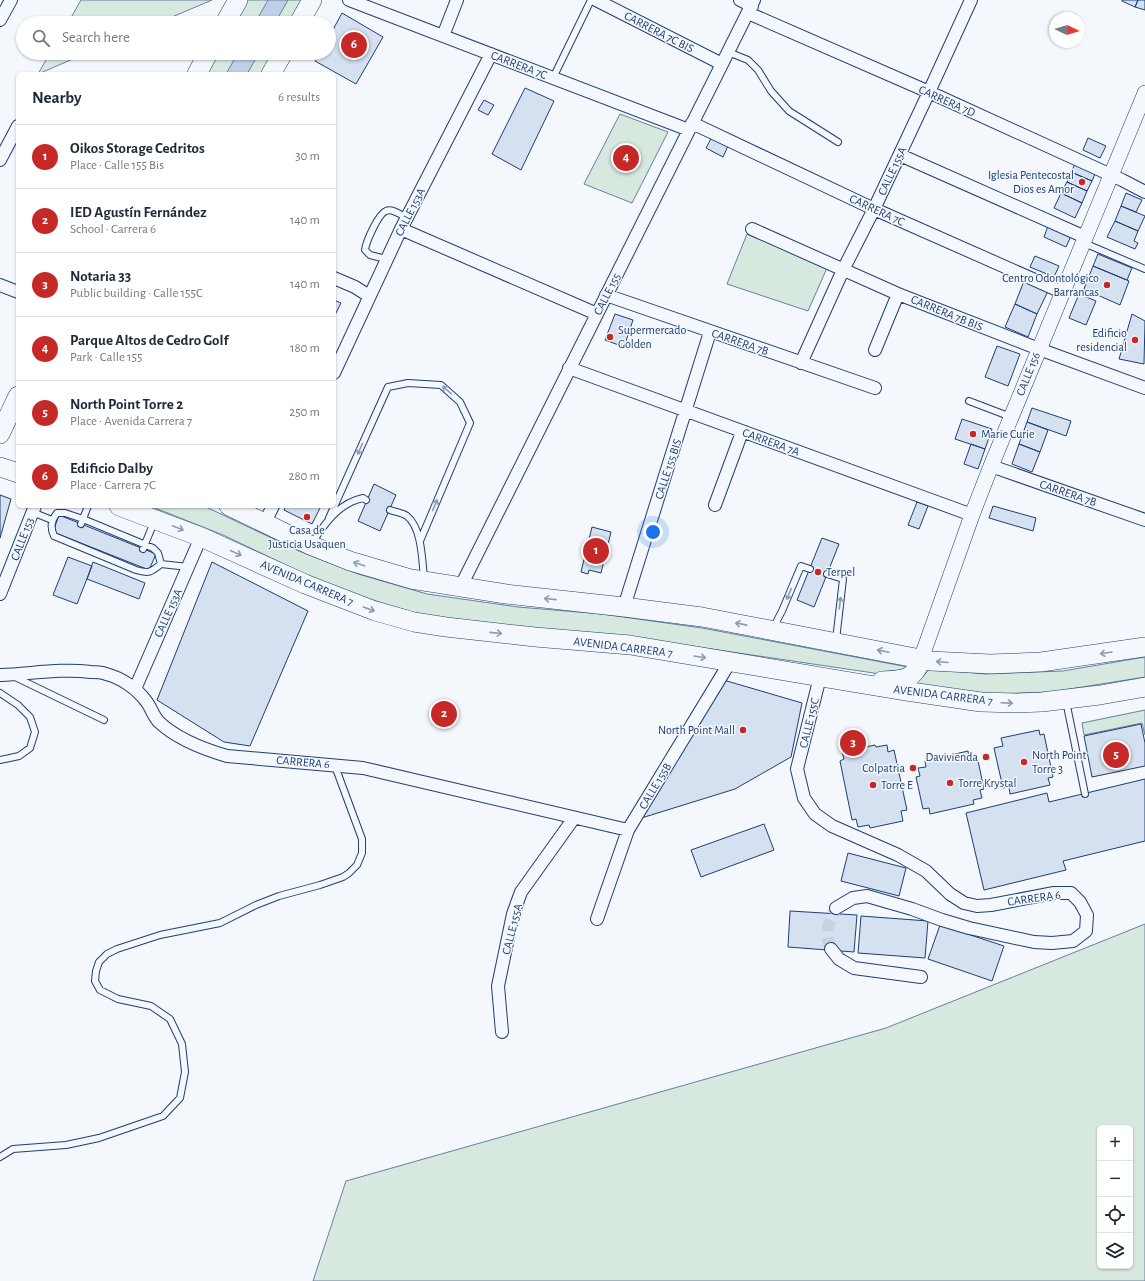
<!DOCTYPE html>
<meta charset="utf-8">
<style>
:root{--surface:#fff;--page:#f2f2f3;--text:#1f2937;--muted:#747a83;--line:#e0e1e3;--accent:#c62828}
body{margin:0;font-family:"Alegreya Sans",sans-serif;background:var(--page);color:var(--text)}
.controls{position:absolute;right:12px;bottom:12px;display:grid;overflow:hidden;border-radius:6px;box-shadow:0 1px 3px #0004}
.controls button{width:36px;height:36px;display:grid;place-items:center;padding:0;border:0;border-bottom:1px solid var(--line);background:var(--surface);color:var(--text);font:20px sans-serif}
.compass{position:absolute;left:1049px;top:12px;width:36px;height:36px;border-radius:50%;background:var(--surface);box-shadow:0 1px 3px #0004;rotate:94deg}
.you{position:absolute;left:653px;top:532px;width:14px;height:14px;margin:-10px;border:3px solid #fff;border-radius:50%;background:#1a73e8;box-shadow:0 0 0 6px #1a73e833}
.badge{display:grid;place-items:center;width:26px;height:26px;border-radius:50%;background:var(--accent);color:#fff;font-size:13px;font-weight:700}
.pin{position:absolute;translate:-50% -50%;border:2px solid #fff;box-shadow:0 1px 4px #0006}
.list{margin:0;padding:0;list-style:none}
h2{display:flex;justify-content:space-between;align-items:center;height:52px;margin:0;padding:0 16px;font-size:17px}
h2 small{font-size:13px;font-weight:400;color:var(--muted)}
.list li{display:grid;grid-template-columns:26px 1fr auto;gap:12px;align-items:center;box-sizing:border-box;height:64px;padding:0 16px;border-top:1px solid var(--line)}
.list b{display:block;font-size:15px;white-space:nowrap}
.list p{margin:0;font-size:13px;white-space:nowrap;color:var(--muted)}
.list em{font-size:13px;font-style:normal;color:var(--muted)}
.icon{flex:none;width:22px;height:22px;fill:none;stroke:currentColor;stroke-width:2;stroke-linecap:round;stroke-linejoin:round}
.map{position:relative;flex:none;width:1145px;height:1281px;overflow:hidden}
.search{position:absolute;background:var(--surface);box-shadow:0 1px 3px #0004;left:16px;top:16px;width:320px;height:44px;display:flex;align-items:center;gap:10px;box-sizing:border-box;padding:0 14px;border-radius:22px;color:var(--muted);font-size:15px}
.panel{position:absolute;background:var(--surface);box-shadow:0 1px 3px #0004;left:16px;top:72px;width:320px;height:436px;border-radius:6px}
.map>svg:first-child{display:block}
.green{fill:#d7e8df;stroke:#687fa3;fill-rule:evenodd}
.water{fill:#bed0e5;stroke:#687fa3}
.building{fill:#d5e0f0;stroke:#1d3f73}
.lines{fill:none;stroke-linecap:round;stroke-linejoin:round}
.minor-tunnel{stroke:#c9d2e0;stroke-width:12;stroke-dasharray:12 6;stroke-linecap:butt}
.service-casing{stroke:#1d3f73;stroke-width:8}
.minor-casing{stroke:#1d3f73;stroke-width:14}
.tertiary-casing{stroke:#1d3f73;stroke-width:16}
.primary-casing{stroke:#1d3f73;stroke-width:20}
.service{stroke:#f4f7fb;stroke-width:6}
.minor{stroke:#f4f7fb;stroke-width:12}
.tertiary{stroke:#f4f7fb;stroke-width:15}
.primary{stroke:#f4f7fb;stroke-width:19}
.oneway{stroke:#889bb7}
.poi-dot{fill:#c62828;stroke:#f4f7fb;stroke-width:1.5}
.labels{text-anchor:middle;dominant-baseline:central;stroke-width:3;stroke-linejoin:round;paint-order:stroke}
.street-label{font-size:12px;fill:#1d3f73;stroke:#f4f7fb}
.poi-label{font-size:12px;fill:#1d3f73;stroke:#f4f7fb;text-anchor:end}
</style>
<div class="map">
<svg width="1145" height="1281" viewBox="0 0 1145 1281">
<rect width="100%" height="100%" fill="#f4f7fb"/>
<path class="green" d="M81 0H212L158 23H68Z
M248 0H305L292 23H235Z
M50 53H87L38 74Z
M219 53H276L264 74H207Z
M620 114 668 132 632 203 584 184Z
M747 234 827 268 808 311 727 284Z
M150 506H204L299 551 358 574 427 594 518 607 602 614 702 628 908 667 894 676 664 642 481 623 423 615 356 595 307 575 223 535Z
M1145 657V677L1051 692 992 694 912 686 922 678 929 669 986 674 1063 671Z
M1145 710V735L1142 723 1084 735 1082 723Z
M1145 924V1281H313L346 1181 886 1028ZM1100 1128H1130V1266H1100Z"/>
<path class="water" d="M268 0H288L275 23H255Z
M238 53H259L247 74H226Z"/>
<path class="building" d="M1122 0H1138L1135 7 1122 1Z
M1138 0H1145V10L1135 7Z
M342 13 383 37 356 84 315 61 320 53H329V37Z
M525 88 554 101 521 170 492 154Z
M484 100 494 105 488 115 478 110Z
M712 137 728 146 723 157 706 148Z
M1088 138 1106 146 1100 158 1083 150Z
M1075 164 1095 174 1092 181 1071 172Z
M1071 172 1092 181 1087 191 1067 182Z
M1067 182 1087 191 1082 203 1061 193Z
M1061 193 1082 203 1075 218 1054 208Z
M1126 193 1142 200 1136 212 1121 206Z
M1121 206 1145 216 1138 231 1115 221Z
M1115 221 1138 231 1134 241 1138 243 1135 249 1107 237Z
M1048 226 1071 236 1066 247 1044 237Z
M1098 254 1132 268 1127 280 1093 266Z
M1035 256 1059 266 1054 277 1030 267Z
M1093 266 1129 281 1120 305 1084 289Z
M1024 281 1048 291 1037 314 1015 304Z
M1079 294 1096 301 1086 325 1069 318Z
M334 300 341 303 334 317Z
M1015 304 1037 314 1028 337 1005 327Z
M615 314 633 320 624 347 605 340Z
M1132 314 1145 321 1144 364 1119 359Z
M997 346 1020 354 1008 386 985 377Z
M1032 408 1071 421 1066 436 1027 422Z
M962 419 992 429 985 449 955 439Z
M1027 422 1048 430 1040 452 1019 444Z
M971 444 985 449 978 469 964 464Z
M1019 444 1040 452 1032 472 1012 464Z
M374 484 396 495 380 531 358 521Z
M0 495 11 499 0 538Z
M917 502 928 506 919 529 908 525Z
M286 506H321L312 524 284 510Z
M993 506 1036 518 1033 531 989 518Z
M59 515 156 554 149 570 53 532Z
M592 527 611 532 601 573 589 570 588 574 581 572Z
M822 538 839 544 814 607 797 600Z
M68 557 92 566 77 604 53 595Z
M93 562 145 583 139 599 87 579Z
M212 562 308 611 250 746 224 742 157 700Z
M720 679 802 703 791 757 735 789 635 820Z
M1141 724 1145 743V766L1092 777 1084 736Z
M1039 730 1040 735 1044 734 1053 777 1048 778 1050 785 1010 794 1009 787 1003 788 994 748 1003 746 1001 738Z
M875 745 876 747 887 745 888 752 894 750 907 810 901 811 903 821 870 828 869 825 858 827 856 819 852 820 840 761 844 759 842 752Z
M968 751 969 758 977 756 984 789 980 790 982 798 973 800 974 804 930 814 929 808 923 809 916 777 920 776 918 768 926 767 925 761Z
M1145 779V841L1063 861 1066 870 984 890 966 813 1047 793 1049 802Z
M764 824 774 850 701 877 691 850Z
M848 853 906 868 899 896 841 881Z
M790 911 857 915 854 952 788 947Z
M861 916 928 921 925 958 858 953Z
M940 925 1004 946 992 981 928 959Z"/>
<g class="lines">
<path class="minor-tunnel" d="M831 949C824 930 828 926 836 908"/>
<defs>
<path id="service" d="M728 52 748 60 758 70 771 91 789 111 838 142
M553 78 591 0
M1084 243 1145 269
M386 259 370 255 365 250C366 242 378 214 386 211 392 208 401 215 407 218
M969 401 1011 417
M390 510C395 512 403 513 407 516 422 528 422 560 424 578
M32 512 52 520
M329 518 388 387 408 383 441 385 460 402 470 423 420 541
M81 524 88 506
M312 543C325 523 339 503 363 498L366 500
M143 549 154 522
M161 564 158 553 153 548 83 519 65 513H57C51 521 50 527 54 536L136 570C149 574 151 572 161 564L188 567
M827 574 843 579 836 640
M773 628 782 611 801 566 810 569
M13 676 104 720
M0 693 18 705 30 717 35 732 30 748 19 756 0 760
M1066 701 1085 794
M0 1157 13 1149 66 1145 99 1138 163 1116 180 1098 185 1072 182 1044 170 1019 151 1006 118 999 100 990 95 981 96 971 99 962 107 954 117 949 160 935 220 923 256 905 279 896 320 885 343 877 349 873 357 865 362 853V839L335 766"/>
<path id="minor" d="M349 0 689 130
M596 0 722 64
M740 0 752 6
M748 13 929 92 1122 180 1145 192
M0 20 11 0
M443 36 457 0
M692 123 874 209 1062 292
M900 155 1085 237
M0 160 18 126
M401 229 597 314
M752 229 898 294 1039 349 1145 388
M334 278 355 287 369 296
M0 285 18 292
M606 295 875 388
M875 350 898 294
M801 363 843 270 874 209 929 92 971 0
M569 368 972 515
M334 373 401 229 491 54
M991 466 1145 520
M715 505 742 432
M264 524 273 506
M460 588 754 0
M0 594 35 506
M624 607 710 332
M0 675C31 674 60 668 91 672 96 672 102 672 106 674 122 678 137 689 146 701 151 707 153 716 159 722 177 739 203 749 227 756L363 768 628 830
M820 677 797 769 804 798 815 814 832 826 898 855 926 871 950 894 964 903 977 906 991 905 1054 893H1071L1080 902 1087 915 1086 931 1073 941 1052 943 1034 942 969 928 942 920 912 909 867 896 853 898 836 908
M135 689 201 537
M597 919 628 830 730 662
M831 949 839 959 854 968 921 977
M502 1032 498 986 513 914 521 892 574 818"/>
<path id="tertiary" d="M921 659 972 515 991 466 1145 93"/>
<path id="primary" d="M225 23 238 0
M299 23 312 0
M197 74 208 53
M271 74 283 53
M0 434 18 396
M0 467 18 473
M119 506 201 537 305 584 375 611 414 622 446 627 535 637 630 645 905 691 981 702 1016 703 1042 702 1100 695 1145 687
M229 506 310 545 350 561 411 579 506 594 624 607 702 617 931 661 990 664 1041 662 1145 647
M882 681C903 680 914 681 921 659"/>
</defs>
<use href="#service" class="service-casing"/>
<use href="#minor" class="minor-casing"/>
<use href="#tertiary" class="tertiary-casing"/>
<use href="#primary" class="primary-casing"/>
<use href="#service" class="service"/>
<use href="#minor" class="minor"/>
<use href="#tertiary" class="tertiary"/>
<use href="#primary" class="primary"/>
</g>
<defs><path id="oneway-shaft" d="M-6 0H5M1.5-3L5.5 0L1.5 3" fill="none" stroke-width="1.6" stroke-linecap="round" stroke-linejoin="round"/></defs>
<g class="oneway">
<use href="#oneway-shaft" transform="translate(447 390) rotate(-138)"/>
<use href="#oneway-shaft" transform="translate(360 449) rotate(114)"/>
<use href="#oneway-shaft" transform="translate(435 505) rotate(-67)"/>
<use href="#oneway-shaft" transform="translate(178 528) rotate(22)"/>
<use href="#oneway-shaft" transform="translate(236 553) rotate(25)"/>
<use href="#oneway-shaft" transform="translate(359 564) rotate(-162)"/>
<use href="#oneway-shaft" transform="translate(789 594) rotate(113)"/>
<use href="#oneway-shaft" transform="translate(550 599) rotate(-174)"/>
<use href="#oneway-shaft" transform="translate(840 603) rotate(-83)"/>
<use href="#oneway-shaft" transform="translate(369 609) rotate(20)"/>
<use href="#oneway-shaft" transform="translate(741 624) rotate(-169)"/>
<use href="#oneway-shaft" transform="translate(496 633) rotate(6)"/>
<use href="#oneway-shaft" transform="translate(883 651) rotate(-168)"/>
<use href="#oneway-shaft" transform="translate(1106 653) rotate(171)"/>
<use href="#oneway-shaft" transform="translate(700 657) rotate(9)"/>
<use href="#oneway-shaft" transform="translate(942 662) rotate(-175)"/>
<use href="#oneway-shaft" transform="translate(1007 703) rotate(2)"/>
</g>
<g class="poi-dot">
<circle cx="1082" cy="182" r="4"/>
<circle cx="1107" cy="285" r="4"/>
<circle cx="610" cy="337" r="4"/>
<circle cx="1135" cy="340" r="4"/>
<circle cx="973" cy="434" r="4"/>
<circle cx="307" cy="517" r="4"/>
<circle cx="818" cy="572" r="4"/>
<circle cx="743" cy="730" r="4"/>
<circle cx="986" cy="757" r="4"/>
<circle cx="1024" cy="762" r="4"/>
<circle cx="913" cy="768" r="4"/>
<circle cx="950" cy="783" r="4"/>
<circle cx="873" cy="785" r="4"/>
</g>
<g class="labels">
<g class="street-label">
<text transform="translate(659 32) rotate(27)">CARRERA 7C BIS</text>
<text transform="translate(519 65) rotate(21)">CARRERA 7C</text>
<text transform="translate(947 101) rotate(24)">CARRERA 7D</text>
<text transform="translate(892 171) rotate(-65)">CALLE 155A</text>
<text transform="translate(877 210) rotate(25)">CARRERA 7C</text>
<text transform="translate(410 212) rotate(-63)">CALLE 153A</text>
<text transform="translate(607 294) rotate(-63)">CALLE 155</text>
<text transform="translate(947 313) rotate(22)">CARRERA 7B BIS</text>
<text transform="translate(740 342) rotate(19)">CARRERA 7B</text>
<text transform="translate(1028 374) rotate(-68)">CALLE 156</text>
<text transform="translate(771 442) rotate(20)">CARRERA 7A</text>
<text transform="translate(668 469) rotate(-72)">CALLE 155 BIS</text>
<text transform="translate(1068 493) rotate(19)">CARRERA 7B</text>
<text transform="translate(22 539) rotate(-69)">CALLE 153</text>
<text transform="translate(307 583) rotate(23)">AVENIDA CARRERA 7</text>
<text transform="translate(168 613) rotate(-66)">CALLE 153A</text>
<text transform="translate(623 647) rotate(7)">AVENIDA CARRERA 7</text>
<text transform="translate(943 695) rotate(7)">AVENIDA CARRERA 7</text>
<text transform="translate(809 723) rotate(-76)">CALLE 155C</text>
<text transform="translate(303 762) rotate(5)">CARRERA 6</text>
<text transform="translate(655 786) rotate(-59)">CALLE 155B</text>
<text transform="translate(1034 898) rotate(-8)">CARRERA 6</text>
<text transform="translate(512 929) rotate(-76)">CALLE 155A</text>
</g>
<g class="poi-label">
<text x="1074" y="175">Iglesia Pentecostal<tspan x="1074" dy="14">Dios es Amor</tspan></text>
<text x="1099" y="278">Centro Odontológico<tspan x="1099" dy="14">Barrancas</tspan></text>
<text x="618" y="330" text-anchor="start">Supermercado<tspan x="618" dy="14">Golden</tspan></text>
<text x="1127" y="333">Edificio<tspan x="1127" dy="14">residencial</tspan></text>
<text x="981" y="434" text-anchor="start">Marie Curie</text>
<text x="307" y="530" text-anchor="middle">Casa de<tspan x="307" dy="14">Justicia Usaquen</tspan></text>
<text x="826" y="572" text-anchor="start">Terpel</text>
<text x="735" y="730">North Point Mall</text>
<text x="1032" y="755" text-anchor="start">North Point<tspan x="1032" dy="14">Torre 3</tspan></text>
<text x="978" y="757">Davivienda</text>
<text x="905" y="768">Colpatria</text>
<text x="958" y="783" text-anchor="start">Torre Krystal</text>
<text x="881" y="785" text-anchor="start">Torre E</text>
</g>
</g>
</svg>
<div class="controls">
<button>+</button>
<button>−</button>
<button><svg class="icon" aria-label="locate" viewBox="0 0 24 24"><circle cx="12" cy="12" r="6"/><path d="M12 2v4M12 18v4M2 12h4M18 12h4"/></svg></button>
<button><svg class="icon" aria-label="layers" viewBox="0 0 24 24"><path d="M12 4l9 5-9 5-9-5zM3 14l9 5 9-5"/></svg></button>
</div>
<svg class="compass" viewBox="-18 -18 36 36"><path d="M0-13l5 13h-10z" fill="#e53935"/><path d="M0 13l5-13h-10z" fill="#747a83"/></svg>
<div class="you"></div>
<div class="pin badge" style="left:596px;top:551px">1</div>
<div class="pin badge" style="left:444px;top:714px">2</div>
<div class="pin badge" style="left:853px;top:743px">3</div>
<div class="pin badge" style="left:626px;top:158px">4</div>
<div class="pin badge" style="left:1116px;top:755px">5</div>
<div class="pin badge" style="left:354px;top:45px">6</div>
<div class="search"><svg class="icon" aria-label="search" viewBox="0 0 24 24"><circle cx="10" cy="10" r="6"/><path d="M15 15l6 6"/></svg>Search here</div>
<section class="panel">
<h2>Nearby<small>6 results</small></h2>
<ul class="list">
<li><span class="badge">1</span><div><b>Oikos Storage Cedritos</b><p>Place · Calle 155 Bis</p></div><em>30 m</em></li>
<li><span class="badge">2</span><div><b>IED Agustín Fernández</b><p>School · Carrera 6</p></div><em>140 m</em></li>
<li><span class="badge">3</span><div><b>Notaria 33</b><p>Public building · Calle 155C</p></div><em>140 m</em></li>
<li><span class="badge">4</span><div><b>Parque Altos de Cedro Golf</b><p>Park · Calle 155</p></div><em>180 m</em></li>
<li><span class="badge">5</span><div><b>North Point Torre 2</b><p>Place · Avenida Carrera 7</p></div><em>250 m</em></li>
<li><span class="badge">6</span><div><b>Edificio Dalby</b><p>Place · Carrera 7C</p></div><em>280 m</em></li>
</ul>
</section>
</div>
